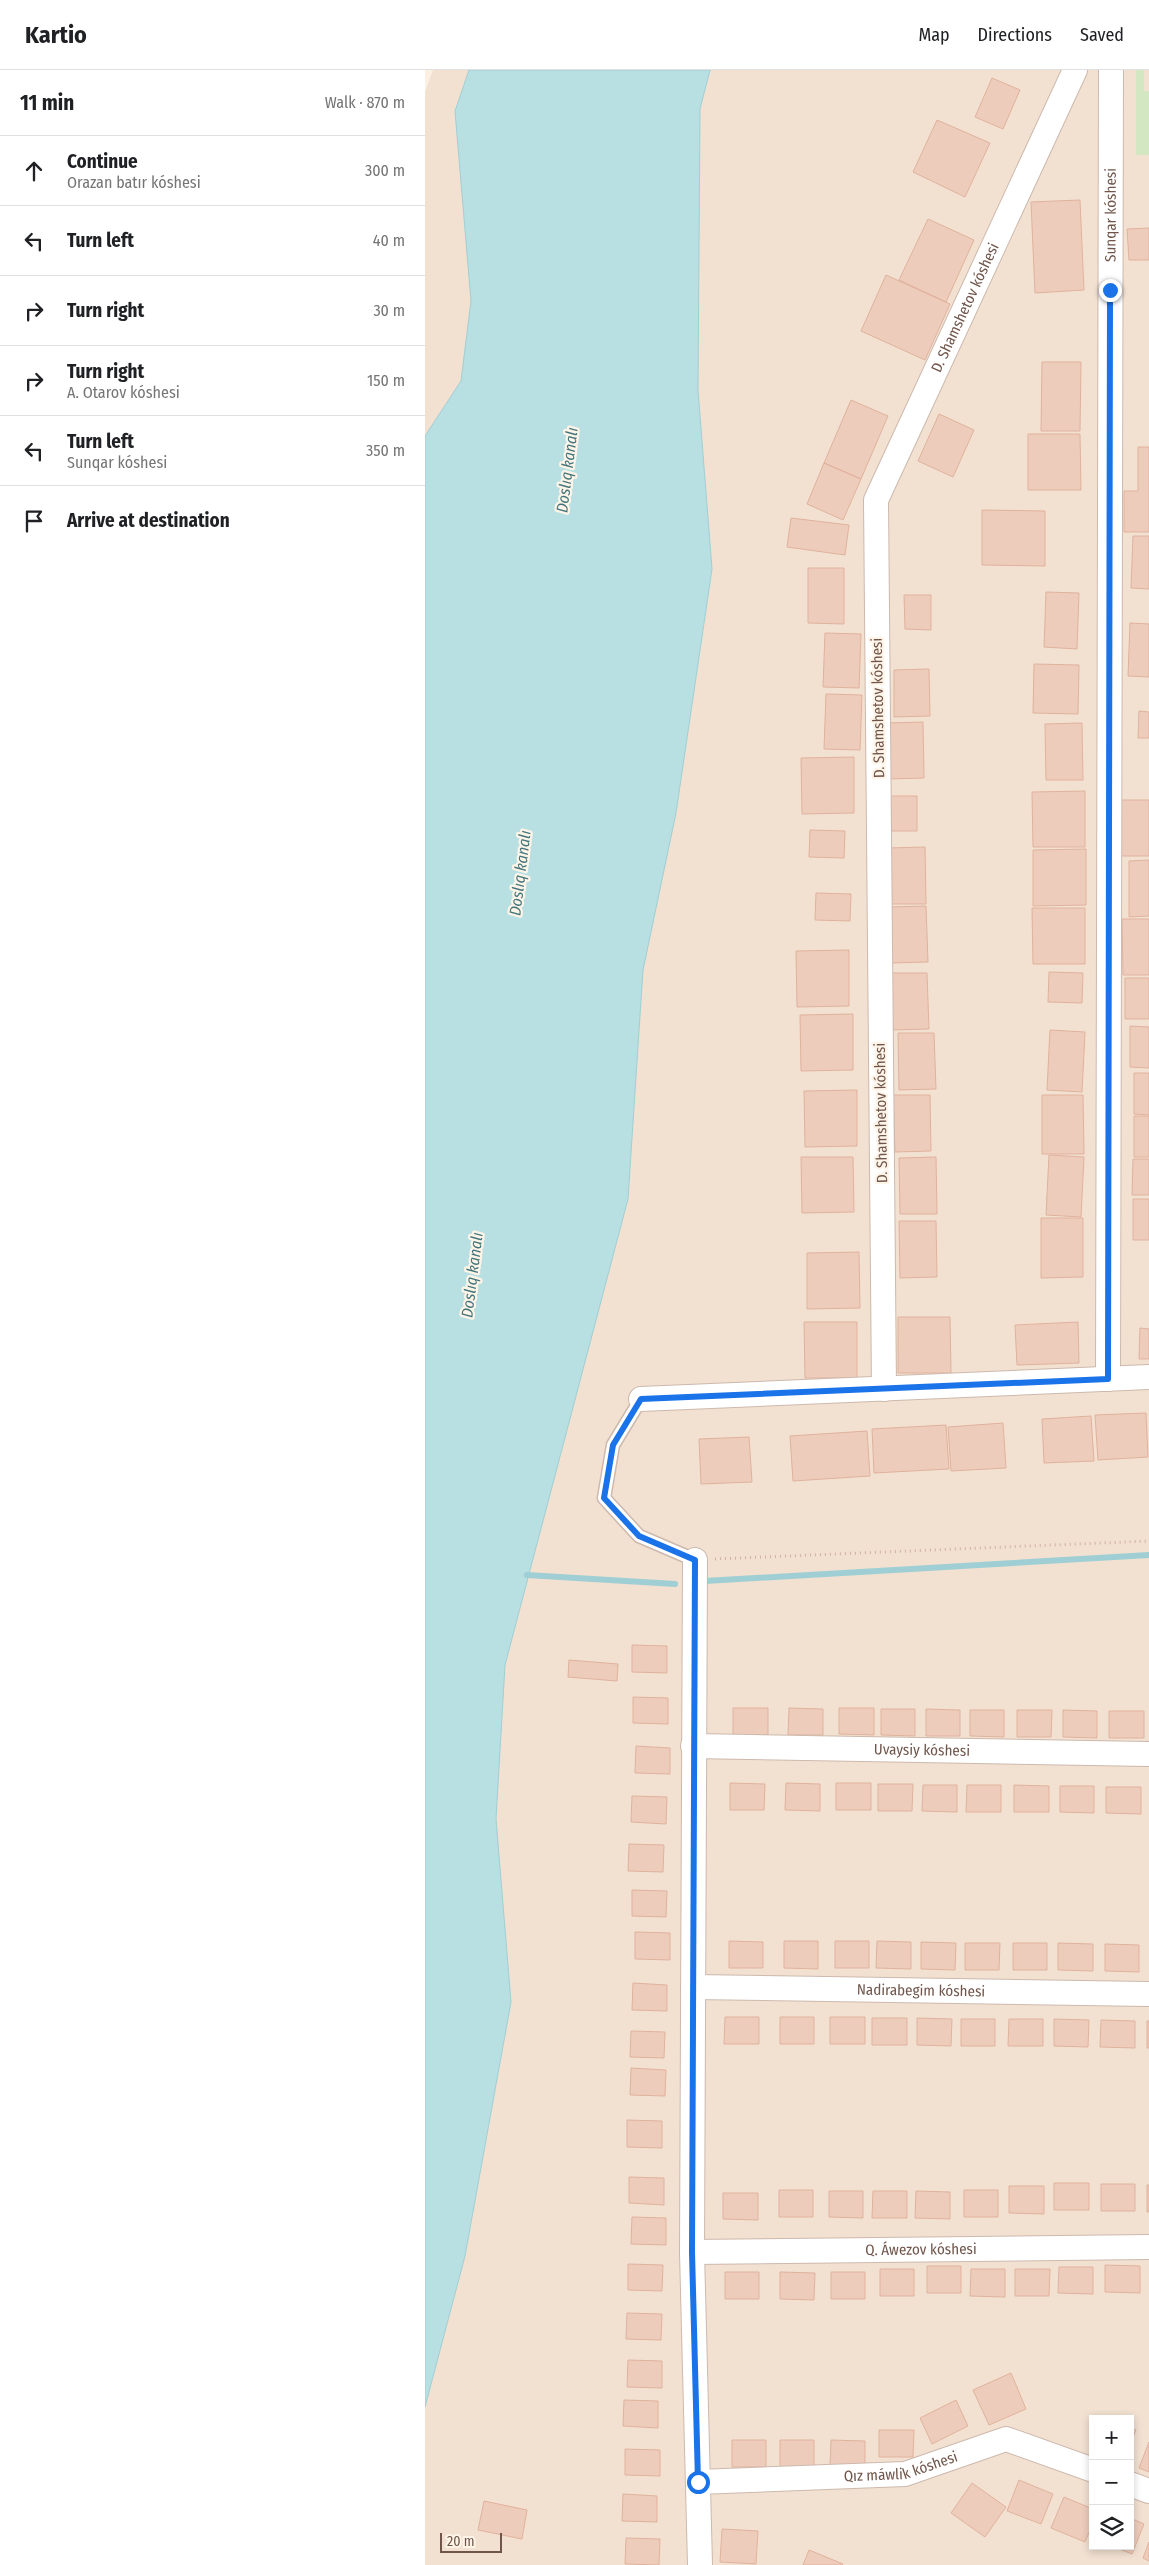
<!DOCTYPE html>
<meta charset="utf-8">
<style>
:root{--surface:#fff;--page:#f6f6f6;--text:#202124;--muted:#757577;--line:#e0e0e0}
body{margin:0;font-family:"Fira Sans Condensed",sans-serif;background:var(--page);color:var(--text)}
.controls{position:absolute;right:15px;bottom:15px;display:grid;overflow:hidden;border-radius:0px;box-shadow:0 2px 8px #0003}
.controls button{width:45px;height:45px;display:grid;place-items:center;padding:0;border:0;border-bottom:1px solid var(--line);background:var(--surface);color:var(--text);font:25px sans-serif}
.scale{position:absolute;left:15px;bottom:12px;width:62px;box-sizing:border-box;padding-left:5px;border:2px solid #70554a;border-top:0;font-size:14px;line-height:18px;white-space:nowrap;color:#70554a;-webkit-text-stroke:4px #fef4e8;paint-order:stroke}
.stop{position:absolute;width:15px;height:15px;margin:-11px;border:4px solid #1a73e8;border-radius:50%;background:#fff}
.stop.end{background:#1a73e8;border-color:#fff;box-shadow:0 1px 5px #0008}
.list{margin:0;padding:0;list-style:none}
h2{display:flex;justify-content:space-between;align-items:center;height:65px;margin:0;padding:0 20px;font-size:21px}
h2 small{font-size:16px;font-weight:400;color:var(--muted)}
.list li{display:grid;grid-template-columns:32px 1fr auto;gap:15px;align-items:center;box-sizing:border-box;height:70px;padding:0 20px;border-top:1px solid var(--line)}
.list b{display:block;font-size:19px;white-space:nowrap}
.list p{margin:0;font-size:16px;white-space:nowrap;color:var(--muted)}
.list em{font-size:16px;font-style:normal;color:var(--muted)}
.icon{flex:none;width:28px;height:28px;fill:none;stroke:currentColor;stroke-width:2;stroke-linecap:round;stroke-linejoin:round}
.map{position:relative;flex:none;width:724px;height:2495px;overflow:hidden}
header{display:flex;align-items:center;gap:30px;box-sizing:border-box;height:70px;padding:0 25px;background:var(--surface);border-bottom:1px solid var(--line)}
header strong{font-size:24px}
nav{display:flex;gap:28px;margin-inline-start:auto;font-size:18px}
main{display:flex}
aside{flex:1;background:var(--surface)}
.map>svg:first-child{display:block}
.residential{fill:#f2e1d1;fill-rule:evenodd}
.green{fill:#d3e7c2}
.water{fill:#b8dfe2;stroke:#9fcfd4}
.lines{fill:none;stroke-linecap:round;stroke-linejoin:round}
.stream{stroke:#9fcfd4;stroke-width:6}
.building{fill:#ecb;stroke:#e0b29d}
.service-casing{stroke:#cdb9ad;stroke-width:15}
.minor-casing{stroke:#cdb9ad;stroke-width:26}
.path{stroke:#d3b09f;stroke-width:3;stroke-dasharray:1 4;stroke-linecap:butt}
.service{stroke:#fff;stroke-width:12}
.minor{stroke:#fff;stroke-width:24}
.route{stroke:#1a73e8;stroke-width:6}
.labels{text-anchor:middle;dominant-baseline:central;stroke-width:4.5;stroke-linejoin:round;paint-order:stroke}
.street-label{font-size:15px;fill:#70554a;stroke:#fef4e8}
.water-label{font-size:16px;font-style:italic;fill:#43767c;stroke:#fef4e8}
</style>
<header>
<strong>Kartio</strong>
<nav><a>Map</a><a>Directions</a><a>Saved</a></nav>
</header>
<main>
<aside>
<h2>11 min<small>Walk · 870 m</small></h2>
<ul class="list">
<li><svg class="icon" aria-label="ahead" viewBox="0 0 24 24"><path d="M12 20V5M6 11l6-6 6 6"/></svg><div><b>Continue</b><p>Orazan batır kóshesi</p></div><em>300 m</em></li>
<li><svg class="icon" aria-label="left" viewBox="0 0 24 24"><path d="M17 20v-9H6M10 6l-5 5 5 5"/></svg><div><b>Turn left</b></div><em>40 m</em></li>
<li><svg class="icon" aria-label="right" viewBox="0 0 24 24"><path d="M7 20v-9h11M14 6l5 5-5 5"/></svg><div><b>Turn right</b></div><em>30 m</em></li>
<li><svg class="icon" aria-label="right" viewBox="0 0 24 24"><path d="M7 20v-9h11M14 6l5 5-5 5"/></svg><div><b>Turn right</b><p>A. Otarov kóshesi</p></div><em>150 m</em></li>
<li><svg class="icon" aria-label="left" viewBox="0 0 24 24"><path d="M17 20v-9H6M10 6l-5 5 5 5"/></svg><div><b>Turn left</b><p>Sunqar kóshesi</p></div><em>350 m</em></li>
<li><svg class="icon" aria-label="arrive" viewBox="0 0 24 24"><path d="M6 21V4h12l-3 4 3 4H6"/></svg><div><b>Arrive at destination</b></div></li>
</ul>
</aside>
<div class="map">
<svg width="724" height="2495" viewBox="0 0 724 2495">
<rect width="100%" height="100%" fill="#fbf0e2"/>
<path class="residential" d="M8 0H724V2495H0V22ZM668 2349H705V2476H668Z"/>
<path class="green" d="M711 0H719V21H724V85H711Z"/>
<path class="water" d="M44 0H285L275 39 273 320 287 499 251 743 218 900 203 1129 80 1595 71 1749 86 1932 40 2186 0 2337V366L36 311 46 231 30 41Z"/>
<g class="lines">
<path class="stream" d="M102 1505 250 1514
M280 1511 724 1485"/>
</g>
<path class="building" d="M567 8 595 20 578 59 550 47Z
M512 50 565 73 540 127 488 102Z
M655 130 659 220 610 223 606 132Z
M503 149 549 170 521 232 474 210Z
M724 158V190H704L702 159Z
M461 205 525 234 500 290 436 261Z
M617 292H656L655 361H616Z
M426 330 463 346 436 409 399 393Z
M514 344 549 360 528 407 493 391Z
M603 364H655L656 420H603Z
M713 377H724V462H699V421H713Z
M399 393 436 409 418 450 382 434Z
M557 440 620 441V496L557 495Z
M366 448 424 455 420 485 362 477Z
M708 466H724V519L706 518Z
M383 498H419V554L383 553Z
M621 522 654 523 652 579 619 577Z
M479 525H506V560L480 559Z
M705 553 724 554V607L703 606Z
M400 563 436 564 434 618 398 617Z
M609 594 654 595 653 644 608 643Z
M504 599 505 646 469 647V600Z
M401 624 437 625 435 680 399 679Z
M714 641 724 642V668H713Z
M498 652 499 708 462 709 461 653Z
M657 653 658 710H621L620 654Z
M429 687V743L377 744 376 688Z
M660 721V777H608L607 722Z
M465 726H492V761H465Z
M695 730H724V786H696Z
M385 760 420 761 419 788 384 787Z
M500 777 501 834H464L463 778Z
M661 779V835L608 836V780Z
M724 790V846L704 847V791Z
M391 823 426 824 425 851 390 850Z
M501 836 503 892 466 893 465 837Z
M607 838H660V894H608Z
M697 849H724V905H698Z
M424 880V936L372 937 371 881Z
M624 902 658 903 657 933 623 932Z
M466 903H502L504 959 467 960Z
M700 908H724V949H700Z
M428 944V1000L376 1001 375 945Z
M705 956 724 957V998L705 997Z
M625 960 660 962 657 1022 622 1020Z
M473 963H509L511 1019 474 1020Z
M709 1003H724V1045L709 1044Z
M432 1020V1076L380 1077 379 1021Z
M468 1025H505L506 1081 470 1082Z
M617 1025H658L659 1084H617Z
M709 1046H724V1087H709Z
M624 1085 659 1087 656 1147 621 1145Z
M376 1087H428L429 1142 377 1143Z
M511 1087 512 1144H475L474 1088Z
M708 1089H724V1125H707Z
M708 1129H724V1170H708Z
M616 1148H658V1207L616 1208Z
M474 1151H511L512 1207 475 1208Z
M434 1182 435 1238 382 1239V1183Z
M473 1247H525L526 1303H473Z
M379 1252H432V1308H380Z
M653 1252 654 1293 592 1295 590 1255Z
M715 1258 724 1259V1289H714Z
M721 1343 723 1387 673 1390 670 1345Z
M666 1346 669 1391 619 1393 617 1349Z
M578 1353 581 1398 526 1401 523 1357Z
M521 1355 524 1399 449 1403 447 1359Z
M442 1361 445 1406 368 1411 365 1366Z
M324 1367 327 1412 276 1414 274 1369Z
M207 1575 242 1576V1603L207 1602Z
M144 1590 193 1594 192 1611 143 1607Z
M208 1627 243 1628V1654L208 1653Z
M308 1638H343V1665H308Z
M364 1638 398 1639V1665H363Z
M414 1638H449V1665L414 1664Z
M456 1639H490V1666L456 1665Z
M501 1639 535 1640V1666H501Z
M545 1640H579V1667L545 1666Z
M592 1640H627L626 1667H592Z
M638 1640 672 1641V1668L638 1667Z
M684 1641H719V1668H684Z
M211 1676 245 1678V1704L210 1703Z
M305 1713 340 1714 339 1740H305Z
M361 1713 395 1714V1741L360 1740Z
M411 1713H446V1740H411Z
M453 1714H488L487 1741H453Z
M498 1715H532V1742L497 1741Z
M542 1715H576V1742H541Z
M589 1715 624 1716V1742H589Z
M635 1716H669V1743L635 1742Z
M681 1717H716V1744L681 1743Z
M207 1726 242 1727 241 1754 206 1752Z
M204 1774 239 1775 238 1802 203 1801Z
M207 1820 242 1821 241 1847 207 1846Z
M210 1862 245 1863V1890L210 1889Z
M304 1871 338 1872V1898H304Z
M359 1871H393V1899L359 1898Z
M410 1871H444V1898H410Z
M452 1871 486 1872V1899L451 1898Z
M496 1872 531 1873 530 1900 496 1899Z
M540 1873H575L574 1900H540Z
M588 1873H622V1900H588Z
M633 1873 668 1874V1901L633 1900Z
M680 1874 714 1875V1902L680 1901Z
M208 1913 242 1915V1941L207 1940Z
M300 1947H334V1974H299Z
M355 1947H389V1974H355Z
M405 1947H440V1974H405Z
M447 1948H482V1975H447Z
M492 1948 527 1949 526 1976 492 1975Z
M536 1949H570V1976H536Z
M584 1949H618V1976H583Z
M629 1949 664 1950 663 1977 629 1976Z
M676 1950 710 1951V1978L675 1977Z
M722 1951H724V1978H722Z
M206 1961 240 1962 239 1988 205 1987Z
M206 1998 241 2000 240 2026 205 2025Z
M202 2050 237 2051V2078L202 2077Z
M204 2107 239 2108V2135L204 2133Z
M629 2113H664V2140H629Z
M676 2114H710V2141H676Z
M722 2115H724V2142H722Z
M584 2116H619V2144L584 2143Z
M354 2120H388V2147H354Z
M539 2120H573V2147H539Z
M404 2121H438V2148L404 2147Z
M448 2121H482V2148H447Z
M491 2121 525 2122V2149L490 2148Z
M298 2123H333V2150L298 2149Z
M207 2147 241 2148V2175L206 2174Z
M203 2194 238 2195 237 2221 203 2220Z
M680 2195 715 2196V2223L680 2222Z
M502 2196H536V2223H502Z
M634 2197H668V2224L633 2223Z
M455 2199H489V2226H455Z
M546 2199H580V2227L545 2226Z
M590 2199H625L624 2226H590Z
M300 2202H334V2229H300Z
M355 2202 390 2203 389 2230 355 2229Z
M406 2202H440V2229H406Z
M202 2243 237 2244 236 2270 201 2269Z
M203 2290 237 2291V2318L202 2317Z
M586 2303 601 2339 564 2355 548 2320Z
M199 2330 233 2331V2358L198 2356Z
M531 2330 543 2356 507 2374 495 2348Z
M705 2358 711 2360 705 2375Z
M454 2360H489L488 2387H454Z
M307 2370H341V2397H307Z
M355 2370H389V2397H355Z
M406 2370 440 2371V2397H405Z
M724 2372V2402L714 2398Z
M200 2379 235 2380V2406L200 2405Z
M594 2410 628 2424 616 2454 582 2441Z
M547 2413 581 2437 560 2467 526 2443Z
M198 2424 232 2426V2452L197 2451Z
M639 2427 668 2439V2453L660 2472 626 2458Z
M59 2431 102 2440 97 2469 53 2460Z
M705 2448 719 2454 707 2484 687 2476H705Z
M297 2459 333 2461 331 2494 295 2492Z
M201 2468 235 2469 234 2495 200 2494Z
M724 2472V2491L718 2488Z
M384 2480 418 2494 417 2495H378Z"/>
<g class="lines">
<defs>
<path id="service" d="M216 1329 188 1375 179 1428 214 1466 270 1490"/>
<g id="minor">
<path id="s1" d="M683 1309 686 0"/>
<path id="s2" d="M459 1319 451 430 650 0"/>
<path d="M216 1329 724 1307"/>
<path d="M270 1490 267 2182 275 2495"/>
<path id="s3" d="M268 1676 724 1684"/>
<path id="s4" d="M268 1917 724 1924"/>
<path id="s5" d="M267 2182 724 2177"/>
<path id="s6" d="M273 2412 480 2404 581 2369 668 2400"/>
<path d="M705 2414 724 2421"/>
</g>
</defs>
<use href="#service" class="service-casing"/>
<use href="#minor" class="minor-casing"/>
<path class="path" d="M290 1489 724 1471"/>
<use href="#service" class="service"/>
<use href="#minor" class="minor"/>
</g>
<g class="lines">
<path class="route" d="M273 2412 267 2182 270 1490 214 1466 179 1428 188 1375 216 1329 683 1309 685 220"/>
</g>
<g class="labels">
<g class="street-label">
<text stroke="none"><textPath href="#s1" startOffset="1164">Sunqar kóshesi</textPath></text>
<text stroke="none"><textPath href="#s2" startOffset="1101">D. Shamshetov kóshesi</textPath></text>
<text transform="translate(453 638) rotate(-91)">D. Shamshetov kóshesi</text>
<text transform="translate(456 1043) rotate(-91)">D. Shamshetov kóshesi</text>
<text stroke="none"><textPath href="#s3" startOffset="229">Uvaysiy kóshesi</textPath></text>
<text stroke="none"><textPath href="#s4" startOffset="228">Nadirabegim kóshesi</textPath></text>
<text stroke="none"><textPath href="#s5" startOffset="229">Q. Áwezov kóshesi</textPath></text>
<text stroke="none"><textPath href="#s6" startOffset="204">Qız máwlik kóshesi</textPath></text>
</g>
<g class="water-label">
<text transform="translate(142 400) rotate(-83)">Doslıq kanalı</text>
<text transform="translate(95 803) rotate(-83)">Doslıq kanalı</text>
<text transform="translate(47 1205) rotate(-83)">Doslıq kanalı</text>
</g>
</g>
</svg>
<div class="controls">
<button>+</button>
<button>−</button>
<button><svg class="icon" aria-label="layers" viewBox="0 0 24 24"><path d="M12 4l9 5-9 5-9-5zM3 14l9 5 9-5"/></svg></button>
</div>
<div class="scale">20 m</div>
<div class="stop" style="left:273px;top:2412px"></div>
<div class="stop end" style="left:685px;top:220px"></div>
</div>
</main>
